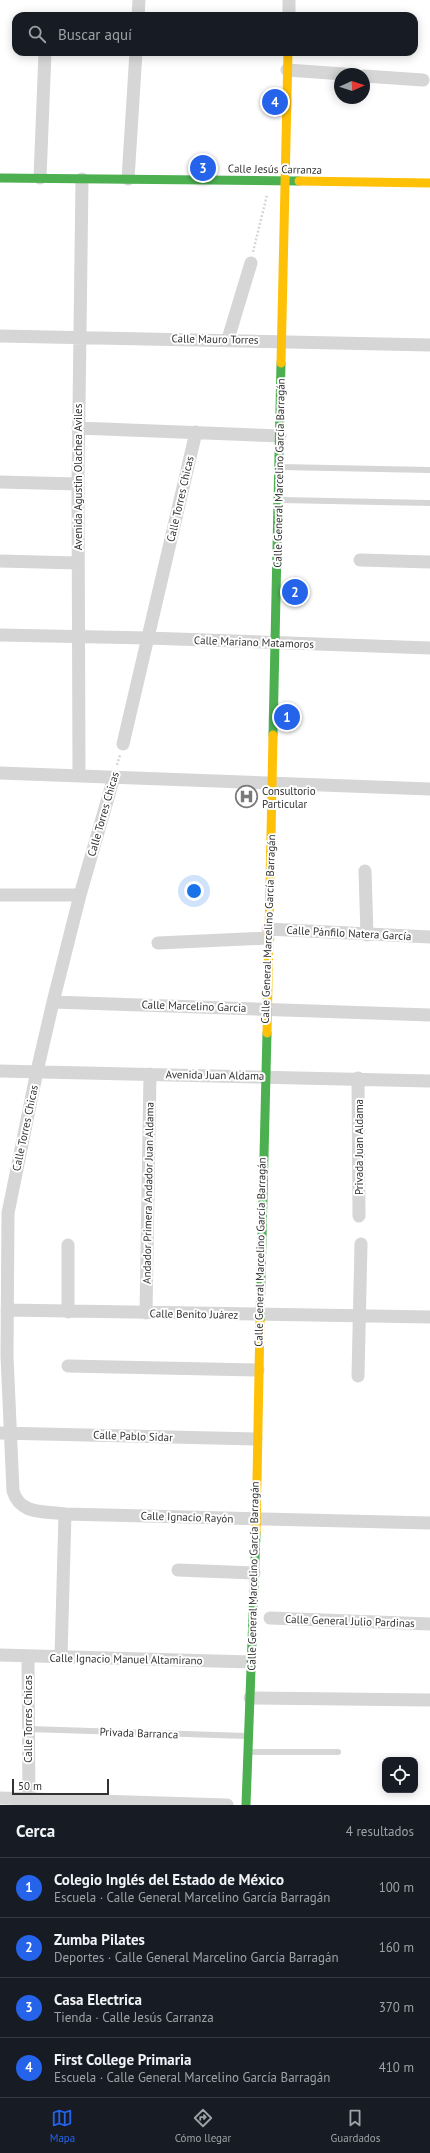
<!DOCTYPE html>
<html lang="es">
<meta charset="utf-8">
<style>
:root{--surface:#171b24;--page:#20242c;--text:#f1f3f6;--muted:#9ea1a6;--line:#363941;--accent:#2563eb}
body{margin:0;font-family:"PT Sans",sans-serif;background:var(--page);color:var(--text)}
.controls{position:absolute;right:12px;bottom:12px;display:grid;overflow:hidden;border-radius:8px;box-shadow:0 2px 10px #0003}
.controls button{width:36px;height:36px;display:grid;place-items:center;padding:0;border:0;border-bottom:1px solid var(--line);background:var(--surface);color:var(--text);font:20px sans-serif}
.compass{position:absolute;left:334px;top:68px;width:36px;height:36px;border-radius:50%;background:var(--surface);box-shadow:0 2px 10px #0003;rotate:87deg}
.scale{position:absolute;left:12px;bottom:10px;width:97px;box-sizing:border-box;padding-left:4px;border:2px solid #323232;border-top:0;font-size:11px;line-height:14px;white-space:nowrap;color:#323232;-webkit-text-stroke:3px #fff;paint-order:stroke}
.you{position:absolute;left:194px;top:891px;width:14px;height:14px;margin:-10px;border:3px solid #fff;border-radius:50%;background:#1a73e8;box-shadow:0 0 0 6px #1a73e833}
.badge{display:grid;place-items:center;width:26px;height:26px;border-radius:50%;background:var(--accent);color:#fff;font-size:13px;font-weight:700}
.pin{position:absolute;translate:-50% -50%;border:2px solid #fff;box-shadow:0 1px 4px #0006}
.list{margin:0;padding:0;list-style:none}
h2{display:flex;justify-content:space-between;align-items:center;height:52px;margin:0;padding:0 16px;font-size:17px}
h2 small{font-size:13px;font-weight:400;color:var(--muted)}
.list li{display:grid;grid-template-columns:26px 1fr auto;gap:12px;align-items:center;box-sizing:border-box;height:60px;padding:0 16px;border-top:1px solid var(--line)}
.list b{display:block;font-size:15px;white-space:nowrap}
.list p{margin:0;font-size:13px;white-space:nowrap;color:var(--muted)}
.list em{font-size:13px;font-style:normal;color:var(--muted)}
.icon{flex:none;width:22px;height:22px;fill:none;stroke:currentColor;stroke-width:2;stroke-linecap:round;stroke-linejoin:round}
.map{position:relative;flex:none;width:430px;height:1805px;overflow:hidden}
.search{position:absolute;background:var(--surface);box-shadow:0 2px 10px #0003;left:12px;right:12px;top:12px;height:44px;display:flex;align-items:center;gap:10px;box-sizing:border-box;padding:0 14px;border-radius:12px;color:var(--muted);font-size:15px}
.sheet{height:292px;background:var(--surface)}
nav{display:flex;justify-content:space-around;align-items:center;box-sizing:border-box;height:56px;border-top:1px solid var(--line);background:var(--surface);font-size:11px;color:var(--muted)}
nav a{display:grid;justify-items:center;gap:2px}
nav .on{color:var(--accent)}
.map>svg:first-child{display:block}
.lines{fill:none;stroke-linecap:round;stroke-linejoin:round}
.path{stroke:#d6d6d6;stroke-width:2.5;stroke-dasharray:2 2;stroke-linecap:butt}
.lane{stroke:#d6d6d6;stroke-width:6}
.street{stroke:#d6d6d6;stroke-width:13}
.fast{stroke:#4caf50;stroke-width:9}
.slow{stroke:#ffc107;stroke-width:9}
.labels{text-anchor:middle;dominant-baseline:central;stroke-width:4;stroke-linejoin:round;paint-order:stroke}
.street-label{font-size:11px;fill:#323232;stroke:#fff}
.poi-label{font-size:11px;fill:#323232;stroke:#fff;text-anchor:start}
</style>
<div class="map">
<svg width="430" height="1805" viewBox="0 0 430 1805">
<rect width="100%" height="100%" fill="#fff"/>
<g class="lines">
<path class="path" d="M253 252 267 195
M117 765 120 755"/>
<path class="lane" d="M280 467 430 470
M280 500 430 503
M29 1729 247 1736
M250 1752H338"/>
<path class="street" d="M138 16 139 0
M289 16V0
M287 70 344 74
M364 76 423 80
M40 178 45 52
M128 179 136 52
M0 336 430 345
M228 339 251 263
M78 428 280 436
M0 482 78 484
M360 560 430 562
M0 561 78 563
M0 635 148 638 430 648
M123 744 196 432
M0 773 430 789
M79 776 78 484 82 179
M114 777 80 895 53 1002 37 1071 8 1213 7 1356 13 1491C20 1515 44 1511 65 1514L430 1523
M365 871 367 935
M0 895H80
M268 929 430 937
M158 943 268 938
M53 1002 430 1015
M0 1071 430 1081
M358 1078 359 1216
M7 1310 430 1317
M68 1312V1245
M146 1313 150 1074
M68 1366 258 1370
M358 1376 361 1244
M0 1433 256 1439
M178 1570 254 1573
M270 1618 430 1624
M0 1655 251 1662
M28 1657 29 1805
M61 1657 65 1514
M250 1698 430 1700
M0 1798 227 1805"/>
<path class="fast" d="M0 178 299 181
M273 735 281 363
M260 1320 267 1033
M246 1805 256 1533"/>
<path class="slow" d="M299 181 430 183
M281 363 288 52
M267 1033 273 735
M256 1533 260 1320"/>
</g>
<defs>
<symbol id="hospital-ring" viewBox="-11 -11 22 22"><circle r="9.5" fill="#fff" stroke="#7a7a7a" stroke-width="1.5"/><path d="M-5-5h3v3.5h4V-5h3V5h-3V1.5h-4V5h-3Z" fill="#7a7a7a"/></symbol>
</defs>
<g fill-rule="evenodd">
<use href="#hospital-ring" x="234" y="784" width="25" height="25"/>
</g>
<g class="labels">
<g class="street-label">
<text transform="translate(275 169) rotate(1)">Calle Jesús Carranza</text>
<text transform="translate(215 339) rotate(1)">Calle Mauro Torres</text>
<text transform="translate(279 473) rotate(-89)">Calle General Marcelino García Barragán</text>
<text transform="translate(78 477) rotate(-90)">Avenida Agustin Olachea Aviles</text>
<text transform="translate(180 499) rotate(-77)">Calle Torres Chicas</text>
<text transform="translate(254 642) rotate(2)">Calle Mariano Matamoros</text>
<text transform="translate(103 814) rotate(-74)">Calle Torres Chicas</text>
<text transform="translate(268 929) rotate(-88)">Calle General Marcelino García Barragán</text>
<text transform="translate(349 933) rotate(3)">Calle Pánfilo Natera García</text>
<text transform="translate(194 1006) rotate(2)">Calle Marcelino Garcia</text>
<text transform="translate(215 1075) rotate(1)">Avenida Juan Aldama</text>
<text transform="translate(25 1128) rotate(-78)">Calle Torres Chicas</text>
<text transform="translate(359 1147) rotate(-90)">Privada Juan Aldama</text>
<text transform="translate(148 1193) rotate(-89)">Andador Primera Andador Juan Aldama</text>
<text transform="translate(260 1252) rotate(-89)">Calle General Marcelino García Barragán</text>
<text transform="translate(194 1314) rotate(1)">Calle Benito Juárez</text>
<text transform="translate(133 1436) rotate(2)">Calle Pablo Sidar</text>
<text transform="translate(187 1517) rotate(2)">Calle Ignacio Rayón</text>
<text transform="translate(253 1576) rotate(-89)">Calle General Marcelino García Barragán</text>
<text transform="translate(350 1621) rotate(2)">Calle General Julio Pardinas</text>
<text transform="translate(126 1659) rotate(1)">Calle Ignacio Manuel Altamirano</text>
<text transform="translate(28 1719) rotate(-90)">Calle Torres Chicas</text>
<text transform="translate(139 1733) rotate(2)">Privada Barranca</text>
</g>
<g class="poi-label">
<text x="262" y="791">Consultorio<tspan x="262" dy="13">Particular</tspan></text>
</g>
</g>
</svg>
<div class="controls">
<button><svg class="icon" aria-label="locate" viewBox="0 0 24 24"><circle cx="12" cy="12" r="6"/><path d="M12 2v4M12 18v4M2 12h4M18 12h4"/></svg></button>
</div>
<svg class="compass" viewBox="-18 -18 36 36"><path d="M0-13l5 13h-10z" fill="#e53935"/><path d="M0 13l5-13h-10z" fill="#9ea1a6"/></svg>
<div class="scale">50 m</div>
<div class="you"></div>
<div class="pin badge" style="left:287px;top:717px">1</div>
<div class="pin badge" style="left:295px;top:592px">2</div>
<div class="pin badge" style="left:203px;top:168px">3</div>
<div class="pin badge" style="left:275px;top:102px">4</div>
<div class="search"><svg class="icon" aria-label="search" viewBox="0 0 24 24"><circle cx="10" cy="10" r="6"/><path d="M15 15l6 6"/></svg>Buscar aquí</div>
</div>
<section class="sheet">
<h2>Cerca<small>4 resultados</small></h2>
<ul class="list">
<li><span class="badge">1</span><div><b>Colegio Inglés del Estado de México</b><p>Escuela · Calle General Marcelino García Barragán</p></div><em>100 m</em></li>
<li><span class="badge">2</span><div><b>Zumba Pilates</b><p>Deportes · Calle General Marcelino García Barragán</p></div><em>160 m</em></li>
<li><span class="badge">3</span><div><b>Casa Electrica</b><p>Tienda · Calle Jesús Carranza</p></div><em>370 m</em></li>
<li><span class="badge">4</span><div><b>First College Primaria</b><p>Escuela · Calle General Marcelino García Barragán</p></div><em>410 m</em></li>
</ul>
</section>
<nav>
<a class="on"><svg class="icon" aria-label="map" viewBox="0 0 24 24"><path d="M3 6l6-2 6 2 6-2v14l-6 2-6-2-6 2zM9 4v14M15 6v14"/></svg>Mapa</a>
<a><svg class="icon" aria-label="directions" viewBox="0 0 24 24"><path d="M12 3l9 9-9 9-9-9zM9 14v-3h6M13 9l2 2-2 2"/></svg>Cómo llegar</a>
<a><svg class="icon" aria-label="saved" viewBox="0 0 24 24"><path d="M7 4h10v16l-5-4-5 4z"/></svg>Guardados</a>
</nav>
